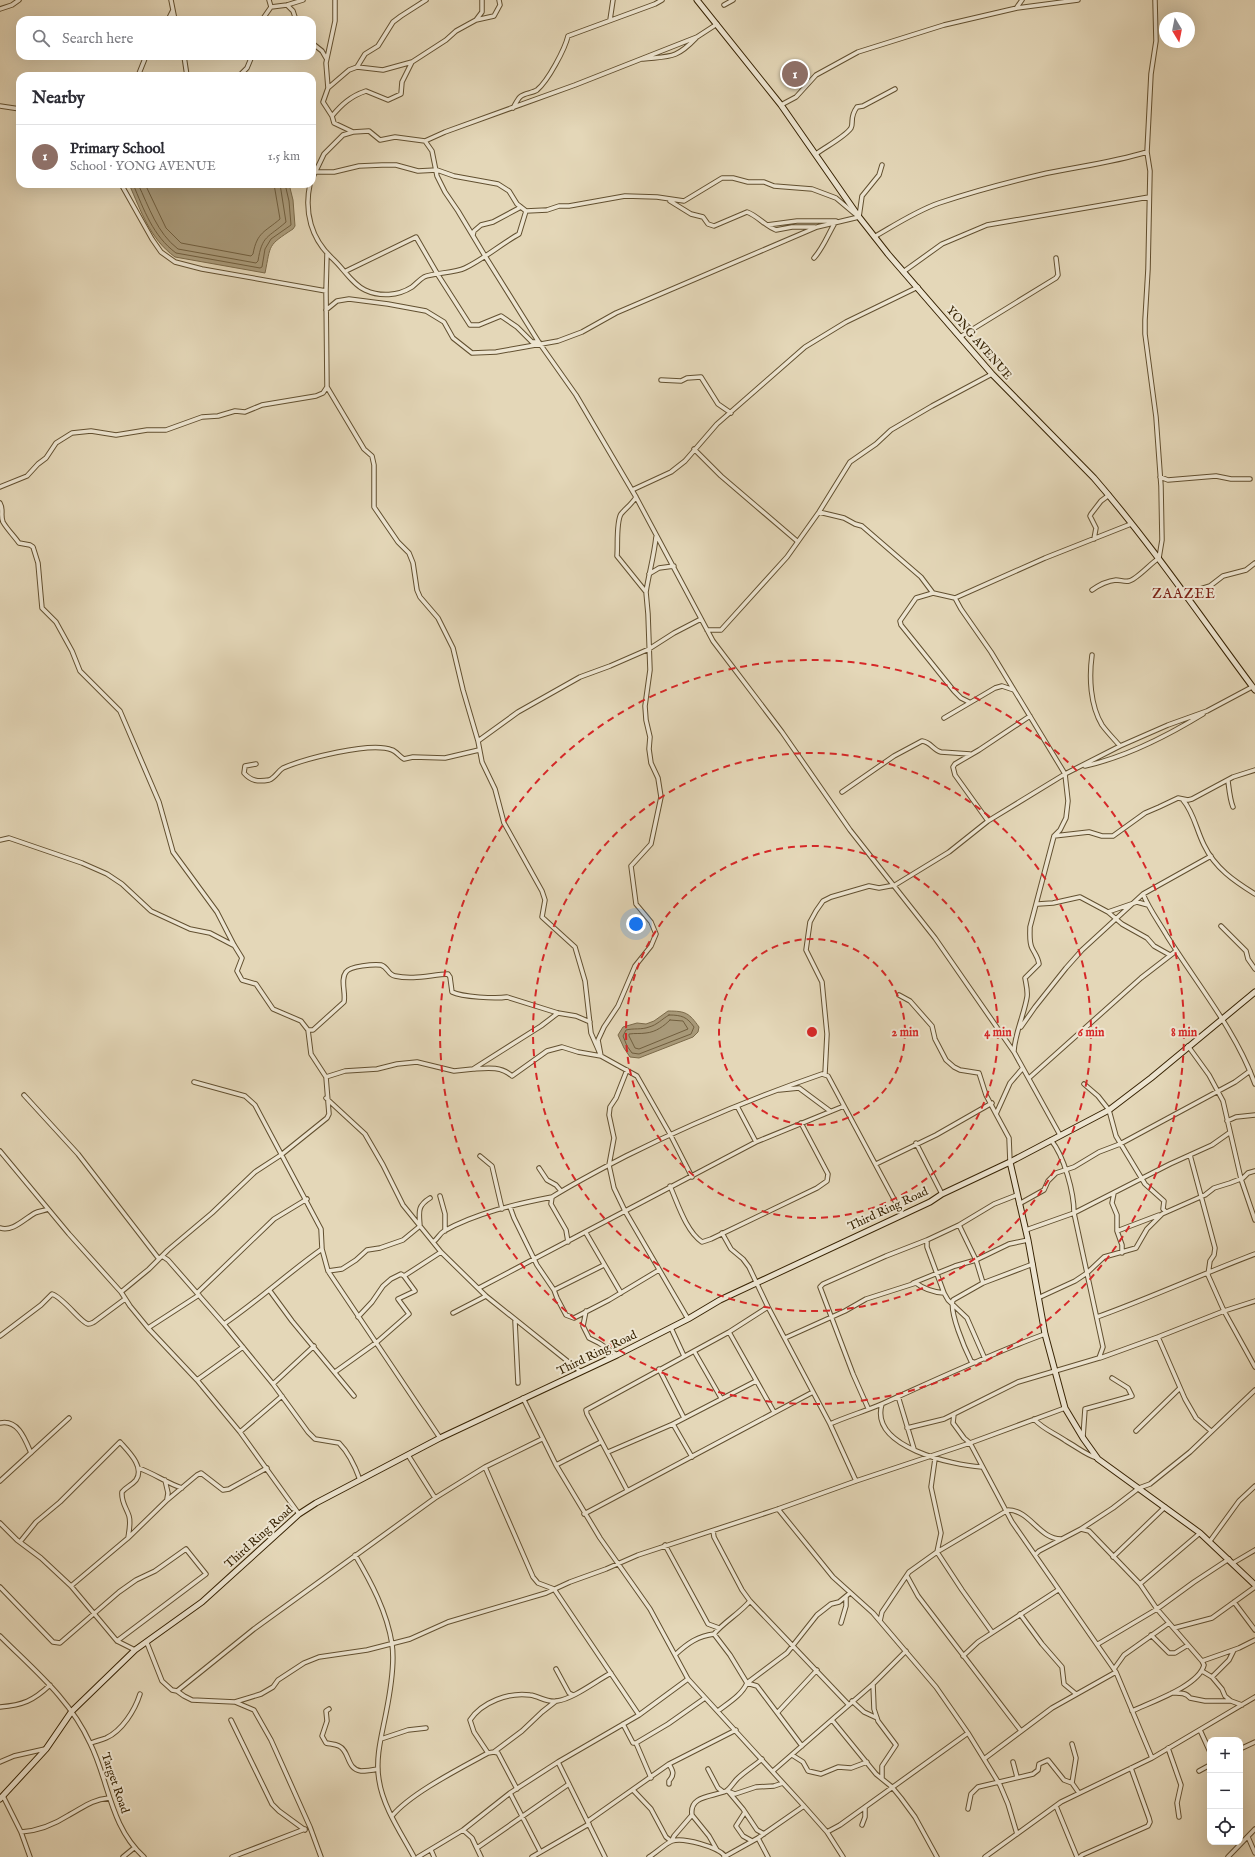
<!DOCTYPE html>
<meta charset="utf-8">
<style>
:root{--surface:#fff;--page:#f2f2f3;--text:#2b2b33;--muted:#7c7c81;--line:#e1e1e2;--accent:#0f766e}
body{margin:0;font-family:"IM FELL English",serif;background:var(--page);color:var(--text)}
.controls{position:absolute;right:12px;bottom:12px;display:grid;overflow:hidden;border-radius:8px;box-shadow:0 4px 16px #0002}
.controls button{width:36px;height:36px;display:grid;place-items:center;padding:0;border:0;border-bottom:1px solid var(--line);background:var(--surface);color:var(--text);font:20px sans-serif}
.compass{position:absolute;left:1159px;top:12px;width:36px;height:36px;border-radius:50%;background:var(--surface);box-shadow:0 4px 16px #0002;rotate:170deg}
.you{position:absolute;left:636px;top:924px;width:14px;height:14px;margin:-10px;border:3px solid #fff;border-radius:50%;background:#1a73e8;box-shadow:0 0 0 6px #1a73e833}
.badge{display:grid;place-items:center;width:26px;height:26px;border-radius:50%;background:var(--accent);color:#fff;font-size:13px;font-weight:700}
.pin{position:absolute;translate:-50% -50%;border:2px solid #fff;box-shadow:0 1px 4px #0006}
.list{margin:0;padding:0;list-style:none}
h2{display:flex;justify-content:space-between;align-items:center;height:52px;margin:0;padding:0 16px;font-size:17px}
h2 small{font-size:13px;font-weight:400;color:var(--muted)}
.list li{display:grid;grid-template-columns:26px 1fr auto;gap:12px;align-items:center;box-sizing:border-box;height:64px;padding:0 16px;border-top:1px solid var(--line)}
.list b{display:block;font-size:15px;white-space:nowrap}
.list p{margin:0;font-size:13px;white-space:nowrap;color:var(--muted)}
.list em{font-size:13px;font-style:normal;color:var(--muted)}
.icon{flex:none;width:22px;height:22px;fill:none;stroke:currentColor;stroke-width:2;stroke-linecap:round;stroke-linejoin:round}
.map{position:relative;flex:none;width:1255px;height:1857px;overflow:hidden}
.search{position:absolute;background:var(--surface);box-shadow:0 4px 16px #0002;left:16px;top:16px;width:300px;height:44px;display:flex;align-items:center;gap:10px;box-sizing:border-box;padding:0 14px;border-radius:12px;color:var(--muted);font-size:15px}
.panel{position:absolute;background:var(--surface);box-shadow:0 4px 16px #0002;left:16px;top:72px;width:300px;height:116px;border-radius:12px}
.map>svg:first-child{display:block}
.water{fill:#a99a7a;stroke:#7b6a4a}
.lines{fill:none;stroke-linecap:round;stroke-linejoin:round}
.shore{stroke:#705e3e;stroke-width:1}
.street-casing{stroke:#625030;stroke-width:5.5}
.secondary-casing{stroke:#372303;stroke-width:7}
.street{stroke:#ede5d1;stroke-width:3.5}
.secondary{stroke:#ede5d1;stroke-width:5}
.ring{fill:none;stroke:#d62828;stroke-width:2;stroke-dasharray:7 5}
.labels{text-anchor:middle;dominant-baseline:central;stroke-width:4;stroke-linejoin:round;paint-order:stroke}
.street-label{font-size:12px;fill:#372303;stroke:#ede5d1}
.quarter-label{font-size:14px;letter-spacing:1px;fill:#7a1f14;stroke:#ede5d1}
.centre{fill:#d62828;stroke:#ede5d1;stroke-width:2}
.ring-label{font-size:12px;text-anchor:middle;font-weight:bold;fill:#d62828;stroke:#ede5d1;stroke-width:4;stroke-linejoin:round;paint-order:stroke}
</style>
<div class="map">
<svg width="1255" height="1857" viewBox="0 0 1255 1857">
<rect width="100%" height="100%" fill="#e4d7b8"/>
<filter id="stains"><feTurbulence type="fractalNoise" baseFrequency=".005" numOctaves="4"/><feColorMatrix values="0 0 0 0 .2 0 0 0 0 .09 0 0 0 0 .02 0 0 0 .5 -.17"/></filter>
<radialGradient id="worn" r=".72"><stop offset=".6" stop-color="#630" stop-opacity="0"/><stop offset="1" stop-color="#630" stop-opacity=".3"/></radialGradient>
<path class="water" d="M129 184H289L293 200 295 226 293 229C267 246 271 244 265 273L175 257C150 239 141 211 129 184Z
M668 1011C686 1011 689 1013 699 1027L698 1032 693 1037 639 1058 630 1057 624 1048 618 1035 623 1027 637 1023 646 1024 654 1021Z"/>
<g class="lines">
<path class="shore" d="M133 184C144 210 153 236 176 253L260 268 262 267 265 249 271 239 291 225 289 201 285 184
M138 184C149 207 157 233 178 249L256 263 258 261C262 235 268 238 286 222L280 184
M145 184 166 228 181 243 251 256 253 254C257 232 265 232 280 219L274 184
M669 1015C682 1015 687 1017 694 1027L691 1034 639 1054 632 1053 627 1046 623 1036 626 1030C634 1028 641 1030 649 1027 657 1025 662 1019 669 1015Z
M670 1020 683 1021 688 1029 639 1049 635 1048 629 1036V1034C636 1033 640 1034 646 1033 656 1032 664 1026 670 1020Z"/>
<defs>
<path id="street" d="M482 0V12L476 20 456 31 446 40 412 62 402 82 401 94 388 100 366 91C351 96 342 104 332 116L334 123 353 132 369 131 380 140 395 137 425 141 445 132 575 85 697 37 717 24
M287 5 293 11 296 20
M724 5 733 0
M271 7 287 5 303 0
M1017 7 1022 0
M0 9 12 5 19 0
M173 10 175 20
M168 20 173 10 171 0
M262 20 271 7 269 0
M476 20 494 16 500 5 499 0
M610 20 613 0
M312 43 322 51 326 58
M184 56 187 76
M643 59C670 56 676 59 696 38
M357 67 383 70 412 62
M138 76 146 56
M239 76 247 68 252 56
M328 88 326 63 335 21V0
M781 105 796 97 816 75 858 52 944 25 1017 8 1078 0
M0 106 20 109
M513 108C515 105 517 100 520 97 524 93 533 93 537 90 548 81 565 49 568 36L655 4 662 0
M332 116 323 102 328 88 349 70 357 67 365 54 378 46 393 22 401 16 426 0
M425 141 432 151 437 176 445 192 458 211 485 256 540 344 576 395 636 497 713 641 782 732 850 830 935 938 1014 1052 1060 1135
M816 154C825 147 845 137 851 128 854 122 849 118 857 107L863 106 895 89
M316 172H334L359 166 382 165H396L418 171 437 170 454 176 498 184 509 191 517 204 526 211 547 210 559 206H569L625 196 657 197 684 201 722 178H733L748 182H764L774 186 812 189 836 198 855 214
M312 179 324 154 343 135 353 132
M121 184 152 239 161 252 175 262 202 269 326 291 327 387 364 449 372 456 374 465V507L398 542 409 553 413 563 417 590 420 597 438 618 453 648 463 690 478 741 482 762 495 789 504 823 542 891 545 900 542 917 575 947 585 981 591 1033 601 1056 637 1076 670 1134 692 1177
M310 184C304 212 311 239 333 259 343 268 353 285 365 290 380 297 398 296 412 287 416 284 419 280 424 277 433 273 455 273 465 268 484 259 501 244 519 234L526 211
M670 201 691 214 703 217 708 224 714 226 747 212C758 216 765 226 776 230L792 227H815
M767 225 797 221H836C828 234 824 247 814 258
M473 235 474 231 481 225 493 222 521 207
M874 237C895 225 916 211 939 203 972 192 1005 183 1039 175 1075 167 1111 163 1147 152
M346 271 416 237 438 275 470 325H479L501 316 517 327 532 342H539
M903 272 942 244 987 225 1149 197
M326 291 327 254
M326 310 337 301 349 299 388 304 426 311 444 322 453 338 472 353 496 352 558 341 582 332 616 313 817 227 859 217 862 196 879 175 882 165
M960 337 1056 278 1058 275 1056 258
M661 380 681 381 687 378 701 377 718 404 731 413
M694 449 721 476 797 541
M1160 477 1168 480 1216 476 1231 479H1250
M0 487 27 476 38 464 46 458 56 443 72 433 91 431 116 435 147 430H166L202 417 218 416 235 411 245 412 262 405 316 396 323 393 327 387
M632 490 671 472 685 461 717 424 805 347 846 322 918 287
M0 503C4 510 0 515 3 522 7 529 14 536 19 543L30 545 33 547 38 563 42 608 56 622 72 651 80 671 120 711 159 802 173 852 217 912 234 945 242 958 237 971 242 980 256 984 273 1009 301 1021 308 1030H313L344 1002C346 992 340 980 346 972 350 966 374 964 381 965 388 967 388 975 395 976 413 980 430 975 448 974L450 977 452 992C462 997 496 999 507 997L558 1013 576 1016 590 1022
M819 512 844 518 855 524 862 526 921 577 933 593 955 598 961 609 991 652 1065 774 1068 801 1066 818 1060 830 1054 836 1030 927C1030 934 1029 942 1032 948 1035 954 1038 957 1039 964L1025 978C1026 984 1028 991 1027 997 1024 1015 1015 1033 1014 1051
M1094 539 1096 528 1090 516 1091 514 1101 501 1109 495
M649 574 659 568 674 566
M1092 590C1099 585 1107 581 1116 580 1120 580 1125 582 1129 581 1136 580 1151 563 1159 558L1162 540 1161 486 1156 417 1145 334V320L1148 269 1150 171 1147 152 1151 74 1156 41 1155 0
M646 592C649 573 654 556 656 537
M933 593 916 598 900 621 901 625 954 691 961 698 969 702
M1184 594 1210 586 1223 576 1246 570 1255 563
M955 598 1045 558 1131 524
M707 630H721L787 557 819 512 850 462 876 444 891 430 932 406 992 374
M1092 655C1089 677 1090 705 1102 725 1107 732 1114 739 1120 746
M944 718 995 688 1002 686 1014 690
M478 741 518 712 580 677 610 666 649 649 674 633 701 619
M256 764 245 766 244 773C251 781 258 782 269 780 275 778 278 771 283 768 304 759 371 741 392 750 396 751 400 757 404 759L413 757 445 758 479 750
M1085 766C1126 757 1167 736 1203 714
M1228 781C1229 789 1230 800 1233 807
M842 792 894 756 922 741C931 742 933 750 941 752L970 754
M1183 800C1194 813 1196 829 1204 845 1215 868 1234 881 1255 894
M988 821 955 775 953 767 955 764 979 750 1030 716
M1054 836 1089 832 1102 836H1113L1145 813 1159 807 1178 798 1188 800 1192 799 1233 777 1255 770
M0 840 9 838 82 863 107 874 122 884 151 911 190 929 210 933 233 945
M1143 894C1149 909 1159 922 1167 936 1197 984 1236 1031 1255 1084
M1038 904 1053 903 1080 897 1108 912 1137 902 1148 905
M1108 912 1122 924 1147 938 1154 946 1170 955
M1221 926 1246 951 1248 959 1255 969
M899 995 910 1001 932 1026 935 1039 946 1060 954 1067 960 1070 979 1073 986 1095 996 1114
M1021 1027 1035 1007 1066 968 1082 950 1143 894 1211 856
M1188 1046 1209 1075 1223 1101 1241 1179 1255 1220
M473 1069C487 1068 501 1066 512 1076L547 1051 562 1047 578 1052 601 1056 598 1040 604 1027 618 1006 635 966 651 946 656 934 651 922 636 904 631 866 651 844 661 797 658 778 651 763 649 749 650 737 646 720 645 706 650 670 648 614 646 592 617 556C618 545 616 522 621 514 625 509 632 504 636 497
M627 1070 616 1098 610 1107 609 1115 614 1138 609 1165 614 1188 625 1211 688 1319
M825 1074 827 1034 822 982 806 950 810 922 816 911 823 901 831 897 869 886 879 888 895 885 949 852 988 821 1065 774 1120 746 1168 725 1207 711 1252 687
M326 1077 345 1071 377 1069 397 1064 417 1062 454 1071 473 1069 541 1026 558 1013
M1029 1078 1141 978 1176 951
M194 1082 245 1096 255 1105 321 1229 322 1249 328 1271 440 1438
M1084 1084 1098 1096 1109 1110 1116 1136 1145 1184 1164 1201 1163 1209 1166 1212
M779 1090 799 1088 830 1111
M24 1095 78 1154 159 1259
M326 1098 365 1134 383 1165 403 1205 441 1252 486 1296 581 1372
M737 1106 756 1142
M1227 1121 1236 1117 1255 1115
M1051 1140C1064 1156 1074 1192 1074 1213L1103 1347 1099 1358 1018 1382 954 1414 953 1423 964 1438 970 1443 1012 1522 1116 1672 1152 1758
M916 1143 942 1194
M0 1151 69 1234 121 1292
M1190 1155 1215 1248 1214 1255 1210 1261 1208 1275 1224 1311 1255 1367
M480 1156 492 1166 502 1209
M1010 1162 1009 1138 996 1114 1010 1083 1022 1069
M876 1164 936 1135 992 1103
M539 1168 547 1180 556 1185 561 1191
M670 1186C678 1204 686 1231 702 1242L711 1239 817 1188 827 1181 828 1174 801 1123
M1114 1193 1112 1203 1117 1215V1231L1122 1245V1253
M440 1196 445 1214V1231
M1019 1204 1044 1190 1048 1181 1056 1173 1074 1167 1099 1152 1120 1144 1235 1082 1250 1071
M510 1207 514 1218 537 1265 554 1290 557 1298 566 1315 574 1318 609 1300 659 1270
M959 1225 976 1260 983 1283 1033 1264
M0 1228C13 1232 24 1219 35 1213 39 1211 44 1211 48 1209
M1026 1230 1074 1213 1170 1164 1212 1145 1229 1133
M1117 1231 1159 1215
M586 1233 621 1293
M722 1233 731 1249 743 1259 749 1267 768 1307 830 1424 856 1481
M927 1240V1247L944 1293
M433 1242C438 1239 439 1234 444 1231 476 1213 516 1204 552 1197
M568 1242 566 1230 551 1204 552 1197C576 1182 601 1169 626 1156 690 1124 755 1097 822 1074L828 1076 902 1214
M162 1256 168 1260 224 1324 273 1384 308 1432 315 1439 339 1443C349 1453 355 1466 360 1480
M328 1271 342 1269 356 1260 367 1250 380 1248 403 1240 420 1226C419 1212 417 1206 430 1198
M913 1283 955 1266 976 1260 1009 1244 1028 1240
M479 1288 756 1142 844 1106
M554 1290 604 1265
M270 1291 292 1321 354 1396
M197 1293 274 1219 307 1199
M1038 1298 1075 1281 1087 1273 1104 1257 1136 1248 1147 1229 1162 1214 1205 1195 1214 1188 1230 1183 1243 1178 1248 1173 1255 1171
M586 1311 583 1326 589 1338 599 1343 617 1355
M453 1313 486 1296
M358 1317 372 1302 383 1286 391 1279 401 1274 404 1276
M1097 1317C1150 1298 1202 1274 1255 1254
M515 1321 518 1383
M224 1324C258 1301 288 1273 322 1249
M148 1328 199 1295
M671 1328 684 1356
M729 1332 774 1412
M0 1336 41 1305 52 1294C64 1298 81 1323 88 1324 91 1324 92 1323 94 1322L125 1299
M1158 1337 1185 1399 1196 1418 1211 1431
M785 1338 845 1311 866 1299 916 1283C925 1290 933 1292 944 1293L948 1300 967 1318 985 1359
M694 1351 721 1398
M1100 1358 1158 1337 1224 1311 1255 1301
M976 1363 971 1361C965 1349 949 1312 953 1300L983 1283
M659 1369 684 1418
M335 1372 377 1342 409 1314 398 1299 415 1291 404 1276 441 1252
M197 1380 243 1347
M273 1384 314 1346
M898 1396 914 1449
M523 1398 556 1465 600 1538 650 1609 688 1679 804 1806 827 1832 843 1857
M882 1404C869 1447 952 1465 982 1467
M868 1408 853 1374 820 1287 823 1284 886 1256 927 1240 959 1225 994 1204 1017 1195
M1034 1419C1044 1430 1055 1433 1066 1441 1077 1447 1086 1455 1097 1458
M0 1423C18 1419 25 1439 31 1453
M673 1424 692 1457
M830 1424C848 1416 866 1411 884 1403 937 1379 990 1354 1045 1334
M907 1428 944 1419 954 1414
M1136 1431 1179 1389
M240 1432 282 1396
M1083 1437 1085 1409 1132 1396 1128 1388 1112 1378
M608 1452 673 1424 756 1381
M408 1455 435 1498
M935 1459 931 1487 941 1533 937 1552 962 1590 992 1632
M556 1465 601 1442
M485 1467 533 1577 538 1583 554 1589 639 1715
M138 1468C154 1473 166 1483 182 1488
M165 1480 168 1493 167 1499
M0 1481 69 1418
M627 1490 587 1414 586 1410 729 1332 768 1307
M778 1509 833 1577 873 1613 936 1687 968 1733 1000 1785 1008 1804 1017 1834
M299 1514 240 1432 197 1380 148 1328 130 1306 121 1292 149 1269 168 1250 212 1213 255 1172 281 1155 327 1118 329 1114 326 1077 311 1054 308 1030
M584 1514 813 1392
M0 1523 17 1540 41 1558 71 1586 117 1641 135 1650
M1081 1529 1089 1531 1140 1584 1157 1609 1202 1661 1204 1665C1199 1686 1151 1702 1132 1711
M713 1531 714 1537 742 1590 750 1601 848 1704
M1210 1541 1239 1501 1255 1486
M20 1542 36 1522 60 1502 120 1442C128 1451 145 1467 136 1480 132 1485 126 1487 122 1492 121 1502 126 1507 129 1516 131 1523 129 1531 128 1538
M665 1545 708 1624 719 1628
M355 1555C371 1582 387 1612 392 1644 395 1664 390 1693 386 1713 382 1734 375 1758 379 1780 383 1807 401 1833 414 1857
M1035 1555 1039 1551 1081 1529 1113 1508 1139 1488 1150 1484 1190 1452 1255 1390
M1113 1557 1165 1507
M1233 1563 1255 1550
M907 1576 918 1596 1021 1731
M1140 1584 1200 1533
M71 1586 128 1538 166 1501 197 1475 201 1473 223 1490 229 1489 267 1468
M0 1587 53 1642 60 1643 119 1592 136 1580 155 1571 186 1549 206 1574 117 1641
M1234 1602 1255 1630
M1020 1614 1042 1644 1062 1667 1064 1684 1076 1694
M880 1621 882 1612 909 1572 937 1552 1008 1510C1030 1510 1039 1539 1061 1539
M841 1623 846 1606V1597
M1174 1628 1212 1618 1255 1587
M714 1634C725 1621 739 1614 750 1601
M1151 1635 1169 1653H1175L1188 1645
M0 1636C34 1670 70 1699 90 1743 109 1781 110 1827 144 1857
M147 1643 162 1681 172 1690 177 1691 184 1696 192 1700 235 1702 254 1710 271 1740 310 1827 321 1857
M1098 1644 1157 1609 1194 1582 1229 1559
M676 1654C688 1643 698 1636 714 1634L730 1655 747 1683C742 1695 728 1703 718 1711
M963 1656 978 1642 1058 1590
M1202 1661 1239 1648 1255 1640
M556 1669 569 1693 573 1695
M1114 1669 1124 1655 1169 1623
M1202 1671 1212 1677 1222 1689 1225 1696 1231 1701 1242 1705
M1212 1677 1229 1660 1234 1650
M747 1683 787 1653 817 1615 831 1604 839 1602 850 1593
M747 1683 757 1686 802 1746
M873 1684 874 1709 878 1721 896 1745 882 1766V1778
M177 1691 254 1629 435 1498 485 1467 542 1439
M1172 1693C1178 1693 1186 1692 1190 1698L1205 1701H1231
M852 1701 864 1712 877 1718
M235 1702 261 1694 273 1687 278 1680 304 1663 319 1657 367 1650 410 1639 448 1622 546 1593 570 1582 606 1569 638 1555 778 1509 856 1481 970 1443 1065 1408
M0 1707C23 1705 33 1701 50 1685
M329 1709 326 1711 327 1721 322 1736 326 1743C330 1744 335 1744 339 1746 350 1751 346 1769 361 1771 366 1771 373 1770 378 1769
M778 1712 817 1670
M231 1720 272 1804 279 1811 305 1830
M832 1720 876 1774 892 1787 901 1798 915 1817 937 1857
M623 1724 633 1743H636L668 1724 705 1698
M1200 1730 1210 1752
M381 1739 408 1730 426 1728
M91 1743C96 1741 101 1740 106 1738 122 1731 135 1710 140 1694
M636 1743 651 1778
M1168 1748 1181 1785 1177 1803 1179 1817
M1240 1749 1255 1742
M494 1752 522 1731 542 1712 556 1701
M488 1753 474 1732 470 1720C482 1702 509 1692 530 1695 539 1696 547 1703 557 1701 573 1699 596 1681 611 1673
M792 1755 803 1762 808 1771 821 1774 838 1767 851 1768 867 1762
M984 1759 1052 1708 1116 1672
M0 1762 14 1756 45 1749
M558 1762 605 1857
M1013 1762 1017 1777
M708 1769 718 1788 722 1791
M773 1771 873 1684 906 1651
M1199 1771 1210 1765
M1072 1783 1076 1758 1072 1744
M669 1784V1781C675 1774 673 1771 669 1764
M633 1790 651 1809 666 1837 671 1841
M727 1791 735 1794 756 1787 774 1786 783 1783
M728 1791 743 1809 757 1830 764 1834
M510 1793 540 1851
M3 1796 21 1832 30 1857
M1056 1806 1077 1857
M968 1809 971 1794 978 1787 1033 1774 1038 1770 1039 1764 1048 1760 1064 1780 1072 1783 1079 1793
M745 1812 736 1826 743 1836 752 1841
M692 1815 709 1836 717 1850
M392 1816C411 1793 461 1768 488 1753L494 1752 498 1753 517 1789
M588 1821 669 1764 736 1730
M862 1825 865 1817V1807
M463 1830 472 1838 481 1857
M21 1832C37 1831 55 1824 69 1815 84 1807 91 1800 109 1798
M827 1832 840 1825 968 1733
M1248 1837 1255 1853
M758 1838 768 1857
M672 1840 674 1836 692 1815C689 1795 713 1797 726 1791 730 1789 733 1783 737 1779 744 1772 754 1766 762 1759
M477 1848 569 1784
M431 1850 434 1857
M123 1857 134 1848
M232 1857 305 1829
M418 1857 463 1830 510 1793 558 1762 639 1715 688 1679
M532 1857 589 1824
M649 1857C656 1853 666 1843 672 1841 683 1837 718 1847 725 1856
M724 1857 758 1838 804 1806
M985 1857 1061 1802 1152 1758 1255 1697
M1080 1857 1082 1855 1148 1826 1150 1822 1149 1818 1131 1768
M1228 1857 1255 1829"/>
<path id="secondary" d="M697 0 781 105 859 217 888 254 992 374 1094 478C1152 545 1202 619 1255 690
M1010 1162 1028 1240 1045 1334 1065 1408 1083 1438 1098 1459 1200 1533 1255 1585
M0 1799 46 1749 72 1711 135 1650 202 1602 299 1514 316 1503 440 1438 617 1355 688 1319 720 1300 930 1202 942 1194 1010 1162 1109 1110 1151 1078 1255 992"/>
</defs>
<use href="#street" class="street-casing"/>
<use href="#secondary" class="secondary-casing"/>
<use href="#street" class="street"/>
<use href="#secondary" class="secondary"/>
</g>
<g class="ring">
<circle cx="812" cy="1032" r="93"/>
<circle cx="812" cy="1032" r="186"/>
<circle cx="812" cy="1032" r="279"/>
<circle cx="812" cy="1032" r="372"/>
</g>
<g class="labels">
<g class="street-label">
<text transform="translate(979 343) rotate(49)">YONG AVENUE</text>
<text transform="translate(888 1209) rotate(-25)">Third Ring Road</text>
<text transform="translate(597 1353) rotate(-26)">Third Ring Road</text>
<text transform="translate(259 1537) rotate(-42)">Third Ring Road</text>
<text transform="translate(115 1783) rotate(71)">Target Road</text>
</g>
<g class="quarter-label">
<text x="1184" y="594">ZAAZEE</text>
</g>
</g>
<circle cx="812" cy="1032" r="6" class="centre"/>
<g class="ring-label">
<text x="905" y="1036">2 min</text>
<text x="998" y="1036">4 min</text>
<text x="1091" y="1036">6 min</text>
<text x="1184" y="1036">8 min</text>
</g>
<rect width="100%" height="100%" filter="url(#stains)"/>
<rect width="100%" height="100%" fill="url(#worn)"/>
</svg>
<div class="controls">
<button>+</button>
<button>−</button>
<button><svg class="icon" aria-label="locate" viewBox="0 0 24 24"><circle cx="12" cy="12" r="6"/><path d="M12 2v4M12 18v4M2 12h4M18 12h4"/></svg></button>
</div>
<svg class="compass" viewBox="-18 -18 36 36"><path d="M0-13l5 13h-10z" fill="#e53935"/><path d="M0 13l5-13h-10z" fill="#7c7c81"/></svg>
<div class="you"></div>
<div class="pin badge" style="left:795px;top:74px;background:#8d6e63">1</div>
<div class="search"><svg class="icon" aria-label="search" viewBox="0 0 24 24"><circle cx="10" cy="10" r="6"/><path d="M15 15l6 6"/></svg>Search here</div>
<section class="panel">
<h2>Nearby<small></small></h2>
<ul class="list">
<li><span class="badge" style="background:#8d6e63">1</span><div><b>Primary School</b><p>School · YONG AVENUE</p></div><em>1.5 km</em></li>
</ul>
</section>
</div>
